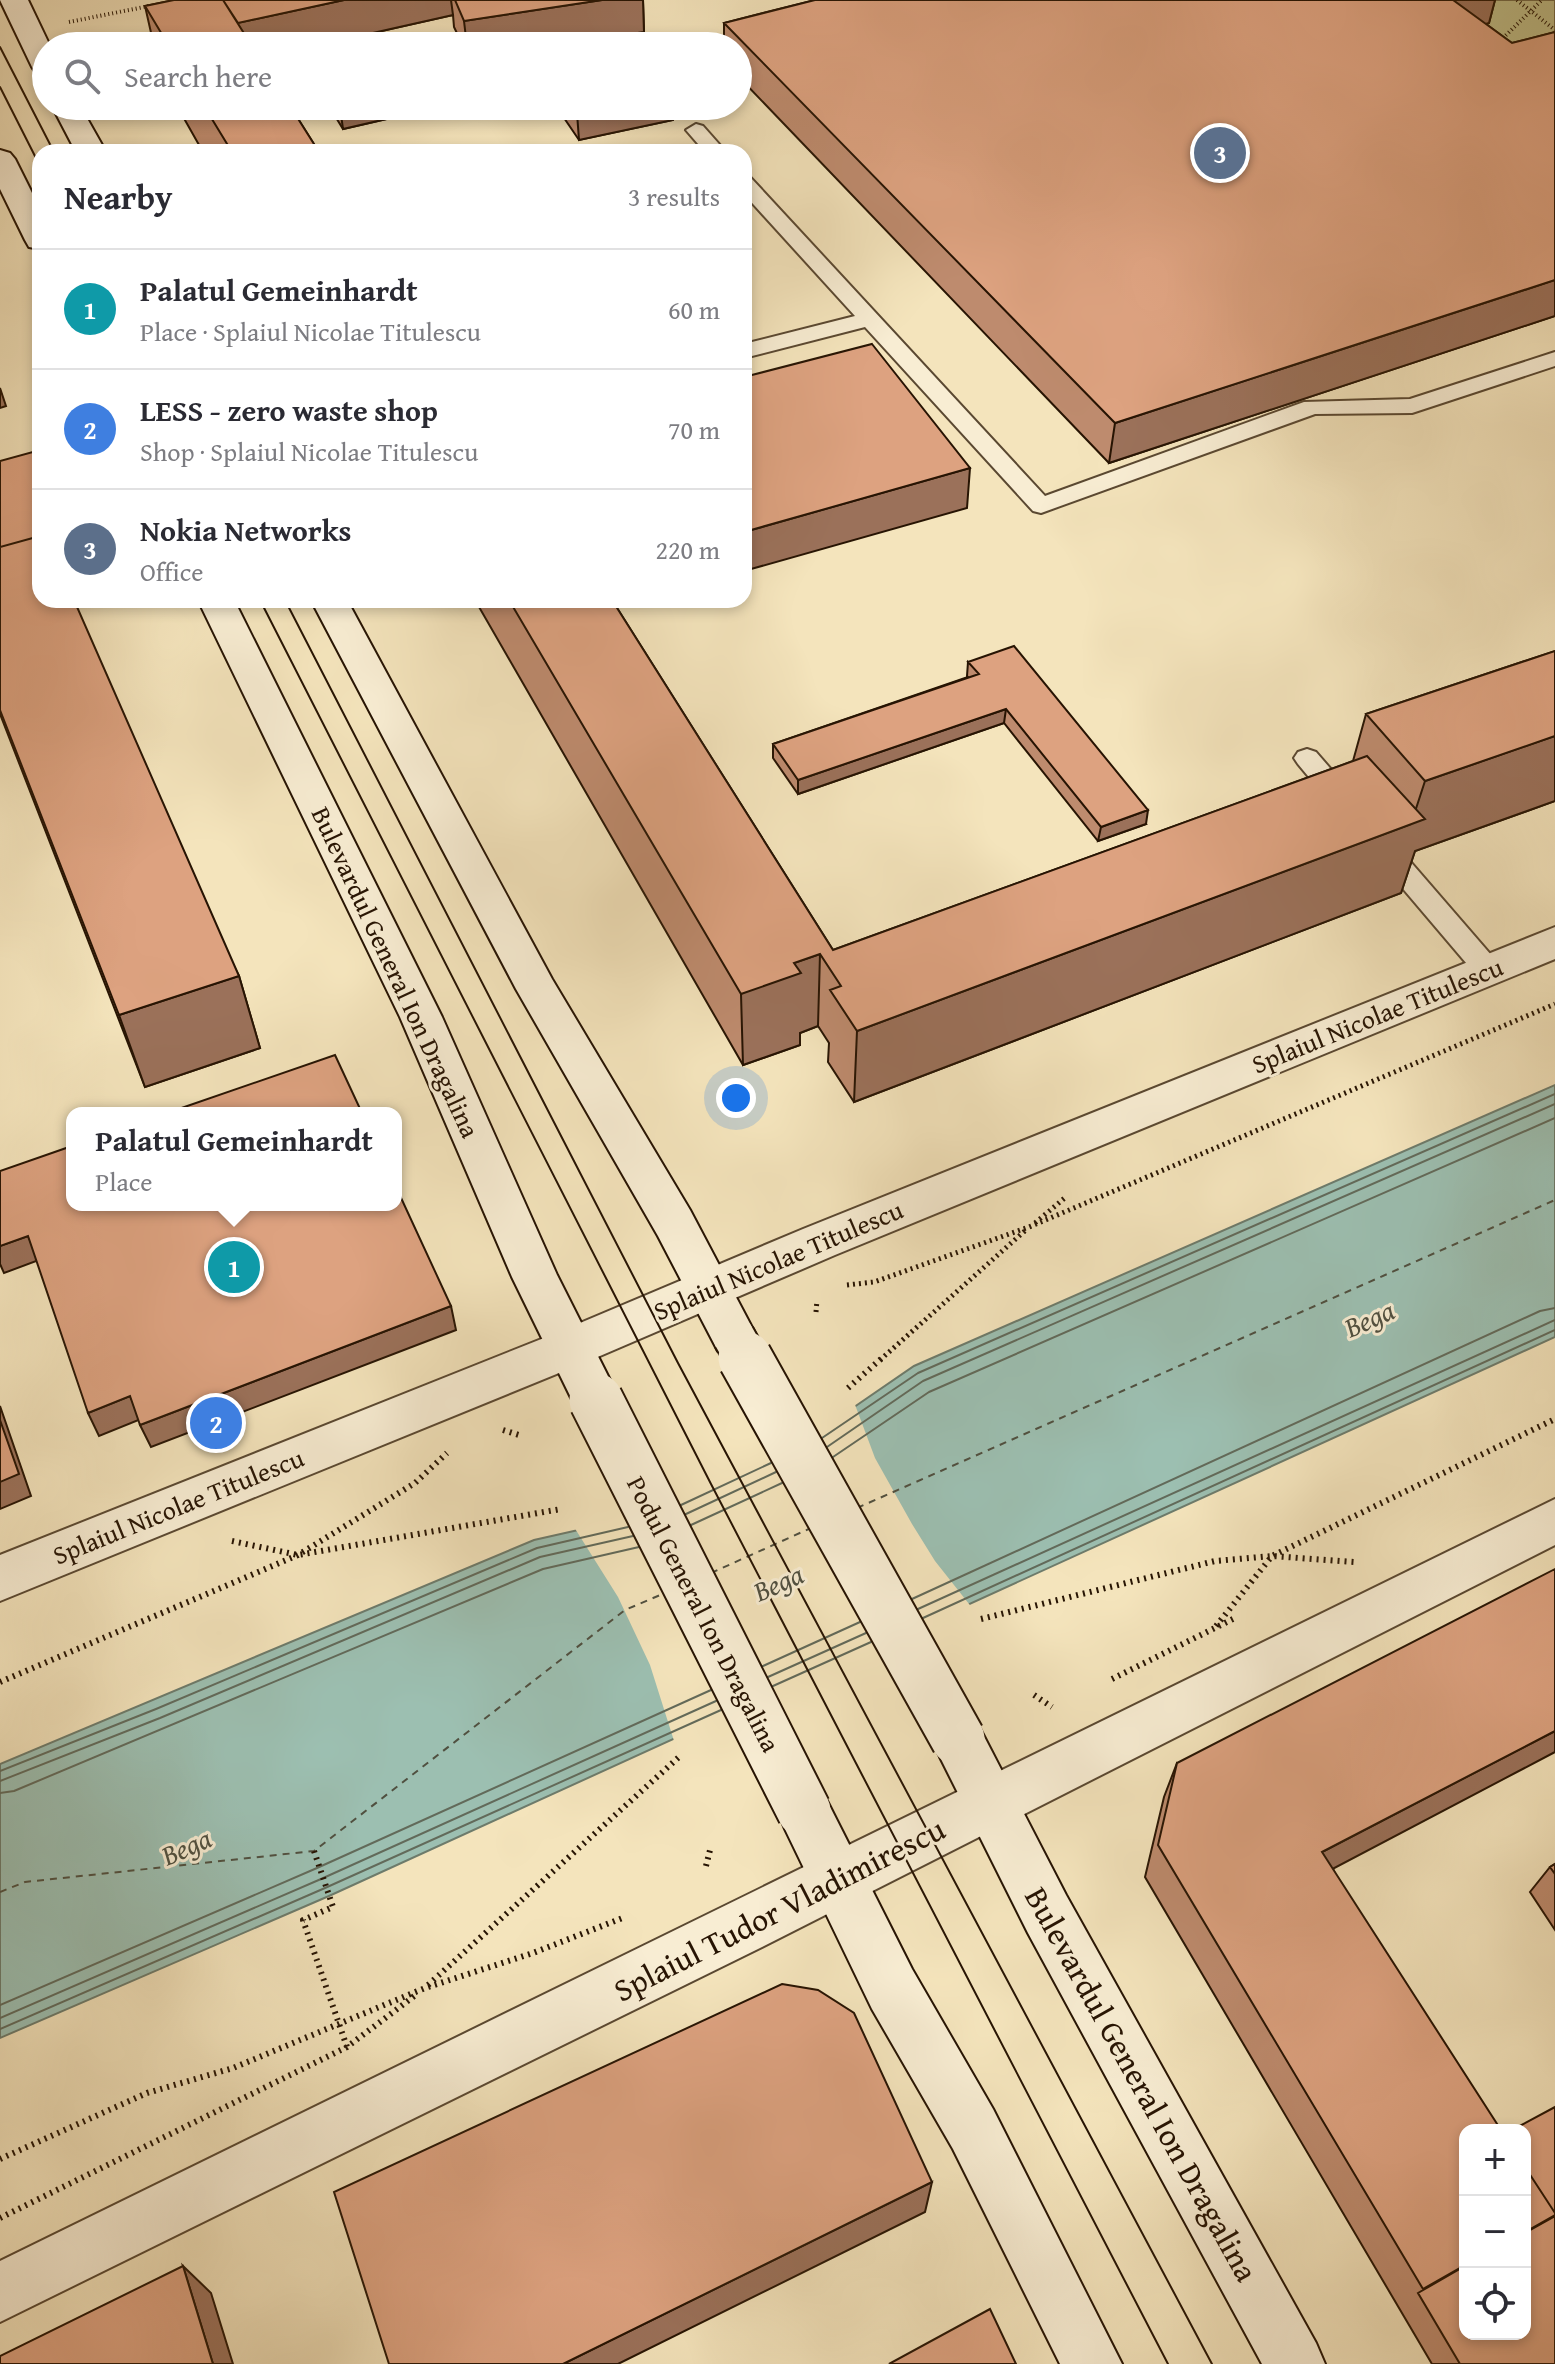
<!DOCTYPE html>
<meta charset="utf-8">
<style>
:root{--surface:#fff;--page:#f2f2f3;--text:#2b2b33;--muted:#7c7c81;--line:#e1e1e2;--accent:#0f766e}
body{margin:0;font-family:"Gentium Book Plus",serif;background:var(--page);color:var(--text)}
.controls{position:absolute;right:24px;bottom:24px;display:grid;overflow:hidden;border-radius:16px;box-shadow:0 4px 12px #0003}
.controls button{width:72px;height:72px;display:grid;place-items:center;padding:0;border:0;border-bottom:2px solid var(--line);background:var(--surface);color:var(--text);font:40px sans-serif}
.you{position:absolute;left:736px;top:1098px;width:28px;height:28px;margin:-20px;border:6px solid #fff;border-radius:50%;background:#1a73e8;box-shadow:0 0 0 12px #1a73e833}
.badge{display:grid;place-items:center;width:52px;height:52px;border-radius:50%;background:var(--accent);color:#fff;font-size:26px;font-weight:700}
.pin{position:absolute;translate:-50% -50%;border:4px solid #fff;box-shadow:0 2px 8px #0006}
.popup{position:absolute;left:66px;top:1107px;width:336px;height:104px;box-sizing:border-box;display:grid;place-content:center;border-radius:16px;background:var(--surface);filter:drop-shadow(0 2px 6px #0005);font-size:26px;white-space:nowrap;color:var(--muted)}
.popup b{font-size:30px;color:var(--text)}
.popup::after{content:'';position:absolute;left:50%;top:100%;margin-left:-16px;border:16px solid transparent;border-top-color:var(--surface)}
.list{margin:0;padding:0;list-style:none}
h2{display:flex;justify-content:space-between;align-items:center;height:104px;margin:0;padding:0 32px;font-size:34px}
h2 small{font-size:26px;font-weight:400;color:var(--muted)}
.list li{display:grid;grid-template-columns:52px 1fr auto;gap:24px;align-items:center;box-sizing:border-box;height:120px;padding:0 32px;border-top:2px solid var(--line)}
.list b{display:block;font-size:30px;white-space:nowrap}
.list p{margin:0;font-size:26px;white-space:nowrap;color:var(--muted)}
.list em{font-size:26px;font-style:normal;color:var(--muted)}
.icon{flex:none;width:44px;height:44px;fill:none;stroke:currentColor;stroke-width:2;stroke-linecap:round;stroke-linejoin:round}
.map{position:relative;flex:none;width:1555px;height:2364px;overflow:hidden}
.search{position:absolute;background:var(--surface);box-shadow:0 4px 12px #0003;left:32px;top:32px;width:720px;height:88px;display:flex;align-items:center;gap:20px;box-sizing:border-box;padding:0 28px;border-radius:44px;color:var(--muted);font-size:30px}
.panel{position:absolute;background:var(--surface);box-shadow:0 4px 12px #0003;left:32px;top:144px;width:720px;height:464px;border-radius:24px}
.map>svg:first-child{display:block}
.green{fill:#c2c28c;stroke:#746b48;stroke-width:2}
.water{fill:#9cbfb1;stroke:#6d7b6b;stroke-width:2}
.pier{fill:#f4e4bc}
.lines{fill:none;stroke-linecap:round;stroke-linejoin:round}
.shore{stroke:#626a5a;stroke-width:2}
.ferry{stroke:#505040;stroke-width:2;stroke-dasharray:7 6;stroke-linecap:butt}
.service-casing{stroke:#5a4831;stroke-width:4}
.tertiary-casing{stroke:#5a4831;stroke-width:4}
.secondary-casing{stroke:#271403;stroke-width:4}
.path-far2{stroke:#271403;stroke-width:4;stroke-dasharray:1 3;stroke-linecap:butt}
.path-far1{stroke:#271403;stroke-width:5;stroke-dasharray:2 4;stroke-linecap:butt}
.path{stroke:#271403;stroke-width:6;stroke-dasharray:2 5;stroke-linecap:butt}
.service{fill:#f8edd3;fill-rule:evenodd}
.tertiary{fill:#f8edd3;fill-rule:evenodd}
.secondary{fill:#f8edd3;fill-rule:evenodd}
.tram{stroke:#271403;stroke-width:2}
.secondary-bridge-far1-casing{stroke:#271403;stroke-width:45;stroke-linecap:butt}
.secondary-bridge-casing{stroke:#271403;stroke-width:57;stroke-linecap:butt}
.secondary-bridge-far1{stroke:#f8edd3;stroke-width:41}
.secondary-bridge{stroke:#f8edd3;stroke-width:53}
.wall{fill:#be8b6e;stroke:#271403;stroke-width:2}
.shaded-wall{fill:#9b715a;stroke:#271403;stroke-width:2}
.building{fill:#dda280;stroke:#271403;stroke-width:2}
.labels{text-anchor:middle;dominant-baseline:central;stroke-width:6;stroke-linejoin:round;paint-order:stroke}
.street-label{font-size:26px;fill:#271403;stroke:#f8edd3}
.water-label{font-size:28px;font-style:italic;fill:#505040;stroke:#f8edd3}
.near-street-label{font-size:32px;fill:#271403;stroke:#f8edd3}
</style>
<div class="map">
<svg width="1555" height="2364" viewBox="0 0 1555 2364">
<rect width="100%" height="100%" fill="#f4e4bc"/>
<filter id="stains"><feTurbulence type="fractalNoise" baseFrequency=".0025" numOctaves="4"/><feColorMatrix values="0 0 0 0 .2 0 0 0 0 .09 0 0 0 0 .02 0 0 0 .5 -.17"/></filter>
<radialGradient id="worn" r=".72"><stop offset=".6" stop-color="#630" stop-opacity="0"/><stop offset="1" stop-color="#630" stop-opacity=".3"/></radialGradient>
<path class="green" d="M1456 0H1555V67L1442 37Z"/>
<path class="water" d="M1555 1085V1337L329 1896 0 2038V1764L534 1540 636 1517 812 1436 914 1366Z"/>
<path class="pier" d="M854 1402 875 1458 912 1524 935 1561 973 1609 675 1744 650 1665 618 1597 574 1527 635 1513 810 1432Z"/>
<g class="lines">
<path class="shore" d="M822 1438 918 1373 1555 1094
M827 1447 923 1381 1555 1104
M833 1457 929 1392 1555 1118
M681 1505 771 1463
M686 1514 776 1472
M691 1525 782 1483
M912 1599 1540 1311 1555 1308
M918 1609 1555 1320
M923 1618 1555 1330
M763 1666 860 1622
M768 1677 866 1633
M773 1686 871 1642
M0 1771 156 1709 537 1548 628 1527
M0 1781 160 1718 540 1557 633 1536
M0 1793 14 1791 543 1569 639 1547
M0 2005 317 1868 711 1690
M0 2018 321 1879 716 1701
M0 2029 325 1888 721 1710"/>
<path class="ferry" d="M857 1508 1555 1200
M711 1573 811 1528
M0 1892 25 1882 314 1851 625 1610 665 1593"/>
<defs>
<path id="service" d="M696 124 703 126 726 152H705L686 130Z
M744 176 751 178 1045 496 1304 402 1410 399 1555 352V366L1412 413 1315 414 1041 513 1033 511 865 327 744 358V344L855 316 744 194Z
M1307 749 1316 752 1355 797 1359 804 1355 811 1346 813 1337 811 1298 764 1294 758 1298 752Z
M1380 834 1389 837 1498 963 1502 970 1498 977 1488 981 1478 977 1371 851 1367 844 1371 837Z"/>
<path id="tertiary" d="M1555 927V959L835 1255 586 1362 0 1601V1555L554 1334 803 1229Z
M1555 1499V1545L758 1949 0 2322V2261Z"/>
<path id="secondary" d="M0 0H28L50 46H46V75L36 73 32 67Z
M52 106H80L106 152H76Z
M0 150 10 153 15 159 40 209V249L29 247 25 240 0 189Z
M198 600H234L442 1017 557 1275 620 1400 613 1414 596 1420 579 1414 512 1277 400 1017Z
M311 600H347L552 979 690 1210 757 1337 750 1351 734 1357 718 1351 658 1236 516 989Z
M958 1714 976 1721 1066 1895 1316 2343 1325 2364H1262L1028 1933 940 1757 932 1739 940 1721Z
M804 1785 823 1793 912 1969 993 2109 1122 2364H1060L953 2149 872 2009 785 1829 778 1811 785 1793Z"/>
</defs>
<use href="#service" class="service-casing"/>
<use href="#tertiary" class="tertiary-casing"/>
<use href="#secondary" class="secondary-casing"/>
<path class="path-far2" d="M1517 0 1555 30
M69 22 149 6
M1500 41 1542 0
M99 46 156 34"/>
<path class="path-far1" d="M1035 1223 1067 1196
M847 1285 874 1282 1029 1227 1555 1004
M816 1312 817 1300
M880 1360 1027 1229"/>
<path class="path" d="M848 1388 882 1358
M503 1430 519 1435
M232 1541 298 1555 561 1509
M981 1619 1215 1561 1272 1556 1354 1562
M1216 1626 1272 1556 1555 1419
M1112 1679 1235 1618
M0 1682 298 1555 415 1483 447 1453
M1034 1695 1052 1707
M314 1851 333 1907 303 1920 347 2047
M706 1866 711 1846
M428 1985 679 1757
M0 2159 147 2093 233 2068 425 1988 533 1953 625 1917
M0 2218 347 2047 417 1994"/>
<use href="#service" class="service"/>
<use href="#tertiary" class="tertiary"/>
<use href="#secondary" class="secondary"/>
<path class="tram" d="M0 47 54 152
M0 87 40 166
M260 600 711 1484 1168 2364
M285 600 678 1363 1212 2364"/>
<defs>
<path id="secondary-bridge-far1" d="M734 1337 747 1360"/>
<path id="secondary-bridge" d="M745 1358 958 1739
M596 1400 804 1811"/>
</defs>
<use href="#secondary-bridge-far1" class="secondary-bridge-far1-casing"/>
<use href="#secondary-bridge" class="secondary-bridge-casing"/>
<use href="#secondary-bridge-far1" class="secondary-bridge-far1"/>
<use href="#secondary-bridge" class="secondary-bridge"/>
</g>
<path class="wall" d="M174 0H643L644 32 555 46H463L454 27 453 15 315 46H154L145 6Z
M815 0H1495L1489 23 1486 24 1512 43 1555 32V316L1109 463 738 76V46H724V23Z
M177 106H290L319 152H203Z
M329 106H443L343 129Z
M557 106H673V120L579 140 558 109Z
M0 461 40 600 239 976 260 1048 145 1087 0 714Z
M475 600H612L833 950 1353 761 1366 714 1555 651V801L1415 851 1401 893 854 1102 828 1062 829 1043 818 1026 800 1033V1045L743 1065Z
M968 662 1146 824 1098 841 1004 723 798 794 773 758V744L968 677 967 676Z
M1177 1763 1333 1869 1555 2364H1432L1145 1877 1164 1797Z
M1555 1864V1930L1530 1892 1550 1867Z"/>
<path class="shaded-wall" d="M344 0H451L453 15 315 46H204L201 31Z
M602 0H643L644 32 555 46H467L464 21Z
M1450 0H1495L1489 23 1442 37Z
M380 106H443L343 129 341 115Z
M610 106H673V120L579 140 577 113Z
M1555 280V316L1109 463 1115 423Z
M0 388 6 406 0 408Z
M970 468 967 508 744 571V532Z
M1006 709 1004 723 798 794V780Z
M1555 736V801L1415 851 1401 893 854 1102 857 1031 1411 824 1425 781Z
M1148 810 1146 824 1098 841 1101 827Z
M820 954 818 1026 800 1033V1045L743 1065 741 994 794 963Z
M239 976 260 1048 145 1087 119 1015Z
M28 1236 39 1260 4 1273 0 1264V1246Z
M451 1306 456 1330 151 1447 140 1425Z
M130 1396 141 1419 99 1436 88 1413Z
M0 1406 31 1496 0 1509Z
M1555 1731V1752L1304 1884 1322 1852Z
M932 2182 925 2212 618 2364H563Z
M183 2266 211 2293 233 2364H213Z"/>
<path class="building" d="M174 0H223L252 46H169L145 6Z
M223 0H344L238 23Z
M455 0H602L464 21Z
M815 0H1453L1512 43 1555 32V280L1115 423 724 23Z
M638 39 642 46H590Z
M204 106H290L319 152H232Z
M335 106H380L341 115Z
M572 106H610L577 113Z
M872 344 970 468 744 532V377Z
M40 450V536L0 547V461Z
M40 536V600H74L239 976 119 1015 0 710V547Z
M509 600H612L833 950 1367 756 1425 819 857 1031 830 990 841 986 820 954 794 963 801 973 741 994Z
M1014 646 1148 810 1101 827 1006 709 798 780 773 744 979 674 968 662Z
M1555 651V736L1425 781 1366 714Z
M335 1055 362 1113H167Z
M72 1146V1205H396V1187L451 1306 140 1425 130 1396 88 1413 28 1236 0 1246V1171Z
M0 1420 19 1474 0 1482Z
M1555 1569V1731L1322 1852 1501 2130H1465V2265L1423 2289 1158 1845 1177 1763Z
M1555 1864V1874L1550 1867Z
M782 1984 818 1990 854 2013 932 2182 563 2364H389L334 2192Z
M1555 2107V2213L1525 2167V2130H1512Z
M1525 2167 1555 2213V2215L1525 2232Z
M1555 2216V2364H1460L1418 2293 1465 2266V2334H1525V2233Z
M183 2266 213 2364H0V2356Z
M990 2309 1016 2364H889Z"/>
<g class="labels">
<g class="street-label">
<text transform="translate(396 972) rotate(65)">Bulevardul General Ion Dragalina</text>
<text transform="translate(1377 1015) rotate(-22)">Splaiul Nicolae Titulescu</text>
<text transform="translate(778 1260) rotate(-23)">Splaiul Nicolae Titulescu</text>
<text transform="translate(178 1506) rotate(-22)">Splaiul Nicolae Titulescu</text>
<text transform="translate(704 1614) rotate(63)">Podul General Ion Dragalina</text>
</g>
<g class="water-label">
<text transform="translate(1369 1318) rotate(-24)">Bega</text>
<text transform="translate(778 1582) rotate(-24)">Bega</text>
<text transform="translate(186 1846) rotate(-24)">Bega</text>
</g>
<g class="near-street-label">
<text transform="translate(779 1909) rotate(-27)">Splaiul Tudor Vladimirescu</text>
<text transform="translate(1142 2084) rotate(61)">Bulevardul General Ion Dragalina</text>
</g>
</g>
<rect width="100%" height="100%" filter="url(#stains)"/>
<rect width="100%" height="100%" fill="url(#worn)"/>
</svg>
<div class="controls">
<button>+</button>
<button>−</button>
<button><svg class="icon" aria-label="locate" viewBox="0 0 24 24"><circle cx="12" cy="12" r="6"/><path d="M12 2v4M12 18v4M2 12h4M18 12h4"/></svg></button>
</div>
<div class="you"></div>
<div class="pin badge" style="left:234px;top:1267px;background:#0f9aa8">1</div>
<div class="popup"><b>Palatul Gemeinhardt</b>Place</div>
<div class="pin badge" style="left:216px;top:1423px;background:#3f7fe0">2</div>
<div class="pin badge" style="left:1220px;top:153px;background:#5c6f8a">3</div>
<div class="search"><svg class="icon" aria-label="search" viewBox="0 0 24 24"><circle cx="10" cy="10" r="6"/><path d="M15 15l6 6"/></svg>Search here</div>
<section class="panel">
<h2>Nearby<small>3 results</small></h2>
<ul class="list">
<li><span class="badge" style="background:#0f9aa8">1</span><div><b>Palatul Gemeinhardt</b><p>Place · Splaiul Nicolae Titulescu</p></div><em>60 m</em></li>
<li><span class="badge" style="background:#3f7fe0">2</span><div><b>LESS - zero waste shop</b><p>Shop · Splaiul Nicolae Titulescu</p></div><em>70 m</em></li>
<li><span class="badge" style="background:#5c6f8a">3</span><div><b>Nokia Networks</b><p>Office</p></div><em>220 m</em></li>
</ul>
</section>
</div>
